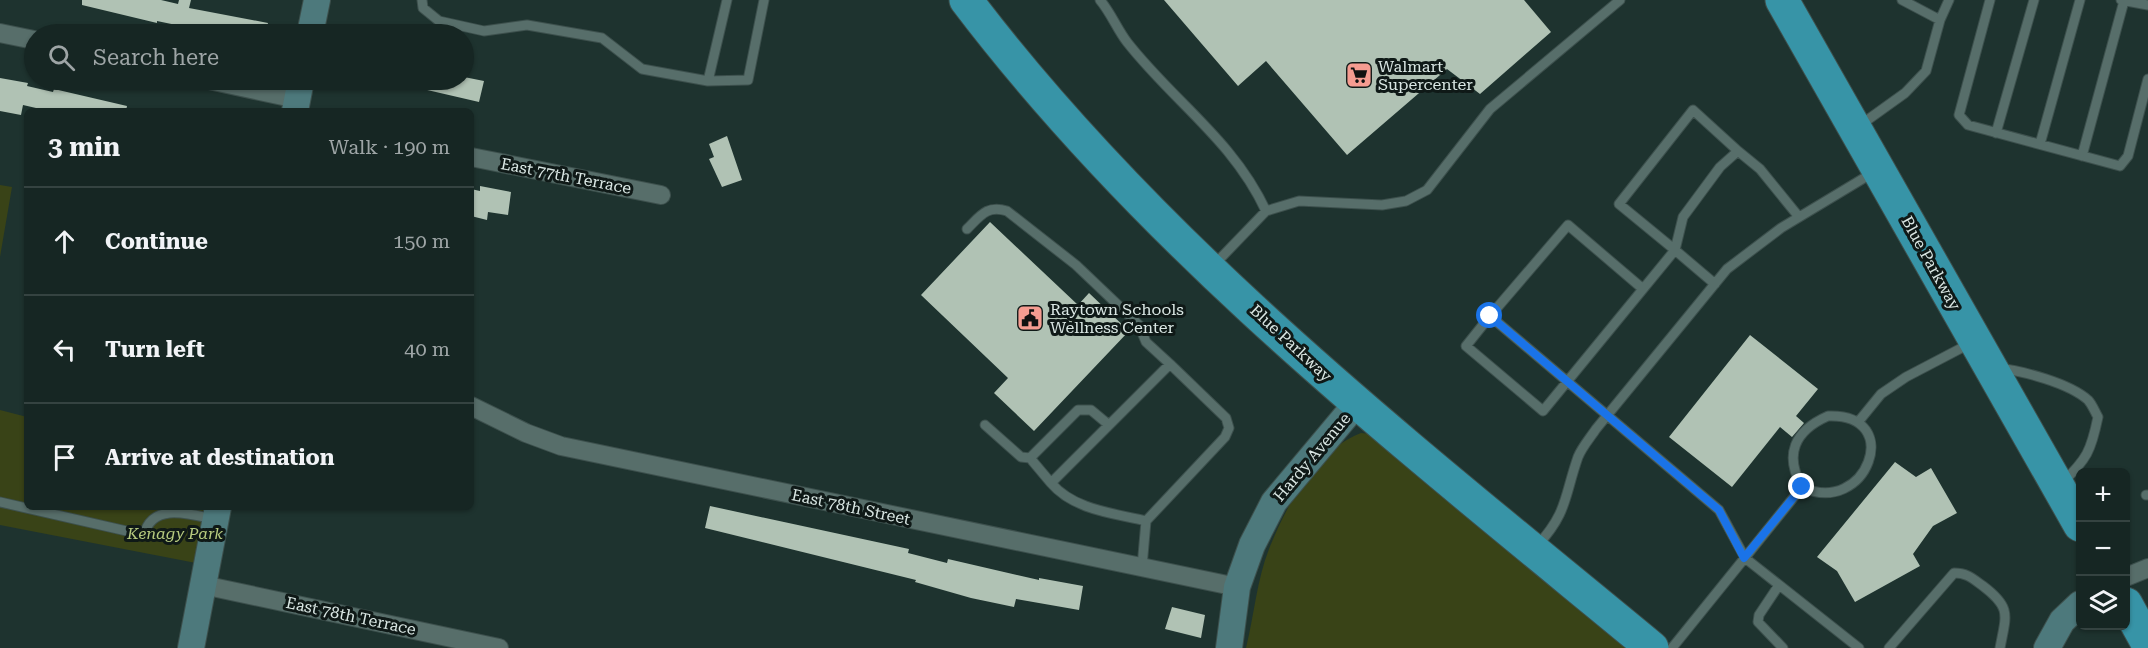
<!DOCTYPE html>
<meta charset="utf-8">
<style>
:root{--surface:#162623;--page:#233230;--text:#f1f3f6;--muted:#9ea5a6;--line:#354341}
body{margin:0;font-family:"Roboto Serif",serif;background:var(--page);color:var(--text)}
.controls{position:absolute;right:18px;bottom:18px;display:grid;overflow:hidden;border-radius:9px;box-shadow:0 2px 4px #0004}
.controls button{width:54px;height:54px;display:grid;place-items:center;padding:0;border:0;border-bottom:2px solid var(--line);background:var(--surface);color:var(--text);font:30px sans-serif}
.stop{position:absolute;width:18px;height:18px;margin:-14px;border:4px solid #1a73e8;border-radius:50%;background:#fff}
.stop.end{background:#1a73e8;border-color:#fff;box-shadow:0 2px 6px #0008}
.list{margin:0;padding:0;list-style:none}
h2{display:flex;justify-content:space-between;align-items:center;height:78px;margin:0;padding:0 24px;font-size:26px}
h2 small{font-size:20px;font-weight:400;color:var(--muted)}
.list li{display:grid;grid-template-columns:39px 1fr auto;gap:18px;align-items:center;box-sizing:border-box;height:108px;padding:0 24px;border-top:2px solid var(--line)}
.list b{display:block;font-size:22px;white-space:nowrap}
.list em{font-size:20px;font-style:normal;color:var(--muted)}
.icon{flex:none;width:33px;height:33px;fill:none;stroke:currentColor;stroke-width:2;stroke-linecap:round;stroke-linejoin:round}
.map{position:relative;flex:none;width:2148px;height:648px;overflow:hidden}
.search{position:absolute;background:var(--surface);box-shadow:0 2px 4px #0004;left:24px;top:24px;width:450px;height:66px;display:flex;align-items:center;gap:15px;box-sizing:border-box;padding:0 21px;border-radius:33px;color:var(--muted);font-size:22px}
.panel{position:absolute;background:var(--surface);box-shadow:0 2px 4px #0004;left:24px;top:108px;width:450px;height:402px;border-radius:9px}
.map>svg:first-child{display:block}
.green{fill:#394317}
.building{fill:#b0c2b4}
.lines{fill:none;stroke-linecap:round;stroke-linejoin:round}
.lane-casing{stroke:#3d504d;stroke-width:11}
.street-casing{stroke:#3d504d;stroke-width:20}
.secondary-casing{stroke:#3d504d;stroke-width:28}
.highway-casing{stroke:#3d504d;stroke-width:35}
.lane{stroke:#576e6a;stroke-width:9}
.street{stroke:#576e6a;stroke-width:18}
.secondary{stroke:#4d797c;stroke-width:26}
.highway{stroke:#3794a7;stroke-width:33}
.route{stroke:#1a73e8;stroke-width:8}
.labels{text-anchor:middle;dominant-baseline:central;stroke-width:6;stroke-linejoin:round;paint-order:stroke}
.poi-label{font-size:16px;fill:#dae7e4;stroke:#0f1917;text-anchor:start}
.street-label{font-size:16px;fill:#dae7e4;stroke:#0f1917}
.park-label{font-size:16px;font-style:italic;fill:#b7cb7f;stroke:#0f1917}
</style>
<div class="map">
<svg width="2148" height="648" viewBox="0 0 2148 648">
<rect width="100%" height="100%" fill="#1e332f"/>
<path class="green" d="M0 185 12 187 0 257Z
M0 410 27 417V507H205L196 563 0 525Z
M1361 433 1371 434 1627 648H1246C1254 616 1257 579 1269 549 1286 506 1316 450 1361 433Z"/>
<path class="building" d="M82 0H161L178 4 179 0H191L189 8 268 23 265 34H204L205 31 157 21V23L82 5Z
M1164 0H1524L1551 32 1480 94 1447 69 1347 155 1266 61 1238 86Z
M464 77 484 81 479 102 410 86 411 80H464Z
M0 78 28 83 27 86 53 92 54 89 127 106 126 111H49L23 105 21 115 0 111Z
M727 136 742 180 722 187 709 159 714 157 709 144Z
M480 186 511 192 508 215 488 212 487 220 471 216V189L480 191Z
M990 222 1078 305 1089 293 1129 331 1034 431 994 393 1008 378 921 295Z
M1750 335 1818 389 1796 416 1804 423 1792 437 1780 427 1732 487 1669 437Z
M1895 462 1916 477 1931 468 1957 513 1933 526 1913 554 1920 566 1855 602 1837 571 1817 557Z
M710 506 909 549 908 553 947 563 948 559 1039 580V578L1083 586 1079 610 1016 599 1014 607 971 598 915 582 916 580 705 528Z
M1172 607 1205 615 1201 638 1165 629Z"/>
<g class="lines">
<defs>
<path id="lane" d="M422 0 423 8 439 21 484 31 527 25 602 38 642 69 708 81 748 80 764 0
M1100 0C1111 13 1117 29 1127 42 1174 102 1233 140 1266 211L1214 265
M1990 0 1959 115 1968 125 2120 166 2128 156 2148 79
M2121 0 2148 5
M1940 20 1949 0
M708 81 727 0
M1859 126 1905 93 1926 71 1940 20 1902 0
M1996 133 2034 0
M2040 144 2080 0
M1738 151 1693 110 1619 204 1675 250 1683 217 1720 167 1738 151 1760 169 1799 217
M2082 156 2124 1
M1266 211 1299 201 1382 205 1406 201 1427 190 1490 109 1620 0
M967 229C981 215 987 205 1007 211L1076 265 1139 325 1146 342 1170 364
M1715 284 1675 250 1643 289 1568 225 1490 316 1719 510 1745 558 1859 648
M1490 316 1466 346 1543 411 1643 289
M1998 368C2023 371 2069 383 2088 400 2092 404 2095 412 2098 417 2091 451 2087 459 2062 483
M1828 416C1906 413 1866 518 1802 487 1784 455 1794 431 1828 416Z
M1859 421 1881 394 1906 377 1971 343
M985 425 1021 457 1030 458
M1051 483 1030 458 1078 410H1091L1109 425
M2146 495H2148
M0 502 144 535C152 502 190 514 213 519
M1537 546C1568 512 1564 497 1578 457 1582 447 1590 438 1596 429L1727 269 1781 228 1874 172
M1142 567 1146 521C1113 513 1074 510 1051 483L1170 364 1226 418 1229 428 1225 437 1146 521
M1779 585 1759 615 1758 622 1783 648
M1672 648 1802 487
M1889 648 1954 573C1967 573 1972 578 1983 586 2012 608 2006 615 2000 648"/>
<path id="street" d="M0 33 34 40
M209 80 297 99
M471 157 661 195
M471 406 526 433 561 446 1237 587
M2126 577 2148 568
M203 585 499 648"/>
<path id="secondary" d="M310 34 317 0
M295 111 301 80
M191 648 218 507
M1229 648 1237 587 1252 545 1274 502 1356 404
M2047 648 2062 621 2080 604"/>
<path id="highway" d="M966 0C1157 252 1410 448 1652 648
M1782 0 2080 525
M2126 604 2148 644"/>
</defs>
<use href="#lane" class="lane-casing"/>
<use href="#street" class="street-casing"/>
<use href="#secondary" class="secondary-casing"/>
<use href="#highway" class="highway-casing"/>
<use href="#lane" class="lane"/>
<use href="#street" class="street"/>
<use href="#secondary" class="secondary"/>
<use href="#highway" class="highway"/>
</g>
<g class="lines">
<path class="route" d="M1490 316 1719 510 1744 558 1802 487"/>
</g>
<defs>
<symbol id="supermarket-square" viewBox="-11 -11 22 22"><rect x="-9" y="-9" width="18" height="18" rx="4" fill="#f59c91" stroke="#0f1917"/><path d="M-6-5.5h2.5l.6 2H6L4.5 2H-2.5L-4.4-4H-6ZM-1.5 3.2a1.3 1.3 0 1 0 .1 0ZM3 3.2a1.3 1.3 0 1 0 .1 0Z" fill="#111"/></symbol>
<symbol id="civic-square" viewBox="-11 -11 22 22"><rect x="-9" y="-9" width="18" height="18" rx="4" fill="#f59c91" stroke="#0f1917"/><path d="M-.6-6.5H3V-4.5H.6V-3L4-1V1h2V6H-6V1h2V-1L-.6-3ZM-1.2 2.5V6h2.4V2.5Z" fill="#111"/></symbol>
</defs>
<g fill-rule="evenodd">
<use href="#supermarket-square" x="1344" y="60" width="30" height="30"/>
<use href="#civic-square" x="1015" y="303" width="30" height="30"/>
</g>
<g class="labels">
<g class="poi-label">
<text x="1378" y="66">Walmart<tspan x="1378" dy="18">Supercenter</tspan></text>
<text x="1050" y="309">Raytown Schools<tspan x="1050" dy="18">Wellness Center</tspan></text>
</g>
<g class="street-label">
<text transform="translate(566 176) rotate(11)">East 77th Terrace</text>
<text transform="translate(1931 263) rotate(61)">Blue Parkway</text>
<text transform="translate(1291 343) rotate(43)">Blue Parkway</text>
<text transform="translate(1312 457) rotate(-50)">Hardy Avenue</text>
<text transform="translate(851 507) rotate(12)">East 78th Street</text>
<text transform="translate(351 616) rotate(12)">East 78th Terrace</text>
</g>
<g class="park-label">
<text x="175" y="533">Kenagy Park</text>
</g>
</g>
</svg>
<div class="controls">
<button>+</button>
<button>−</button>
<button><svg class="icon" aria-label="layers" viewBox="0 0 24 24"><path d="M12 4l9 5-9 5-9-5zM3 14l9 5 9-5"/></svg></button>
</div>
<div class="stop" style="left:1490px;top:316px"></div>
<div class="stop end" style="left:1802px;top:487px"></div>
<div class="search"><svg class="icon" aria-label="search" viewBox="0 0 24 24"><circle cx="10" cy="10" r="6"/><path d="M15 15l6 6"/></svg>Search here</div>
<section class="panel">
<h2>3 min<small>Walk · 190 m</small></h2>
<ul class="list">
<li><svg class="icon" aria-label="ahead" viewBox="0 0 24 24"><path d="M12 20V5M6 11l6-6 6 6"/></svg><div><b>Continue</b></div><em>150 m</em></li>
<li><svg class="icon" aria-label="left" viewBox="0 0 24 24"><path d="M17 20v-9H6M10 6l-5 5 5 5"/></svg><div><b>Turn left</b></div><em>40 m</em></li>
<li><svg class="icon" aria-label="arrive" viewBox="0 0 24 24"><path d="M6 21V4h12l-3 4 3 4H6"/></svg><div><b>Arrive at destination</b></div></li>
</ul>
</section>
</div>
